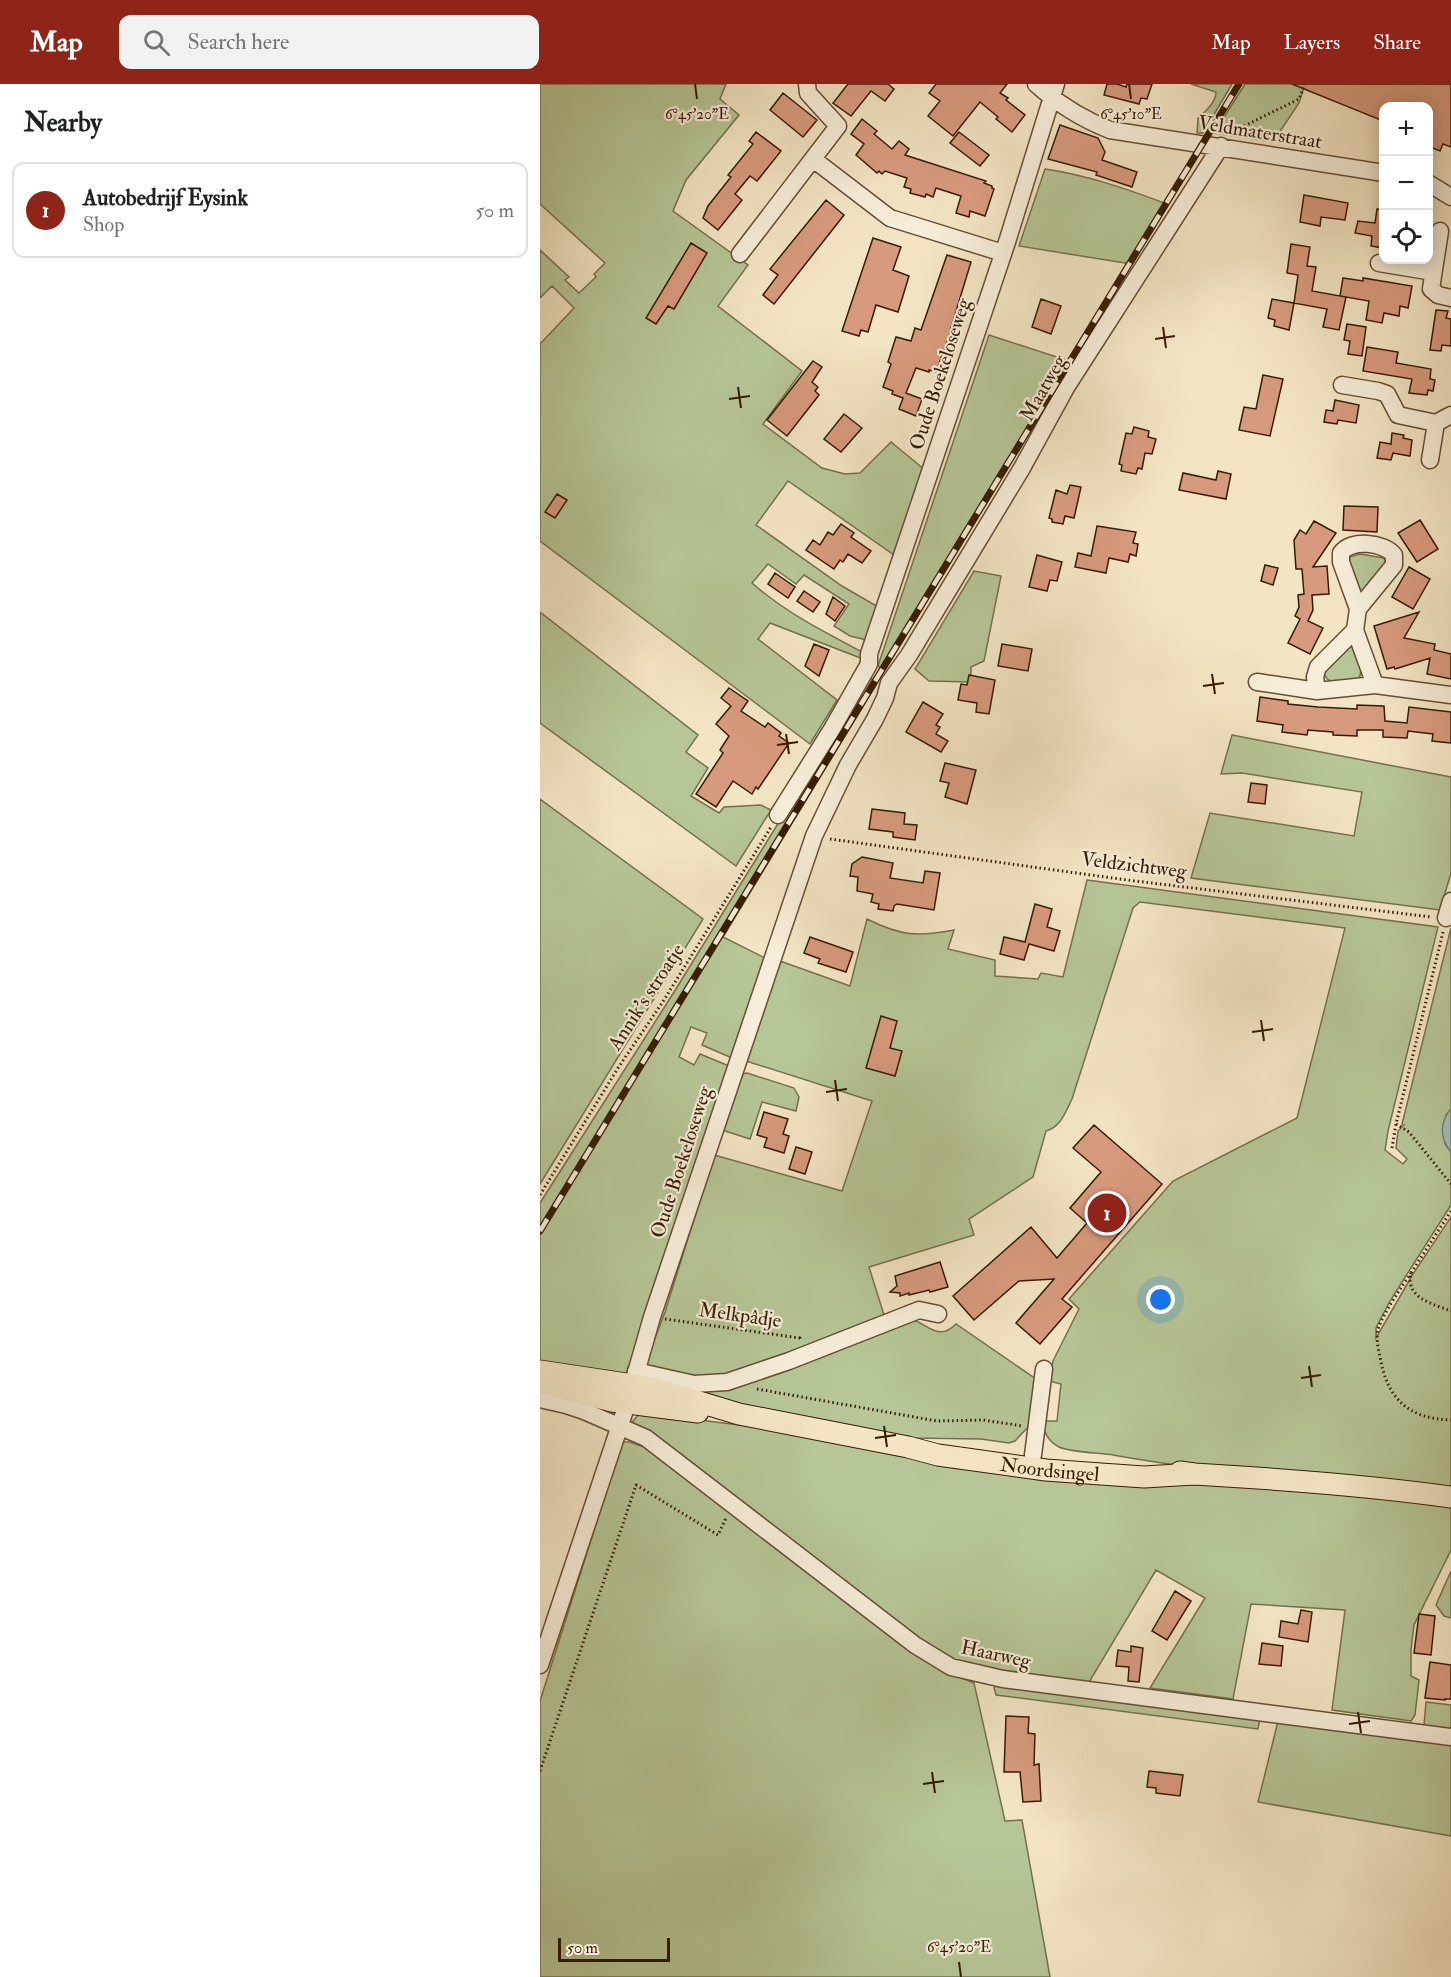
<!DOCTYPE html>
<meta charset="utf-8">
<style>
:root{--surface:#fff;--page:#f2f2f2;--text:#202124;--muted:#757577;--line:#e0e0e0;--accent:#8f2418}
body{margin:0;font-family:"IM FELL Double Pica",serif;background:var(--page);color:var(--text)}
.controls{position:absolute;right:18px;top:18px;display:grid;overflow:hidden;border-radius:12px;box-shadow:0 3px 15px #0003}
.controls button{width:54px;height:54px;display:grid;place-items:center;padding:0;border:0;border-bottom:2px solid var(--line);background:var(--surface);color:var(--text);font:30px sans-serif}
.scale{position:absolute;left:18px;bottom:15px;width:112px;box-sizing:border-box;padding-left:6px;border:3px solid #371b02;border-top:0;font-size:16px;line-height:21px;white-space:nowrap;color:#371b02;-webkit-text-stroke:4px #f7eed9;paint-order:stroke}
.you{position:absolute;left:621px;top:1216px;width:21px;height:21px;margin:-15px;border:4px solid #fff;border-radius:50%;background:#1a73e8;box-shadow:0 0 0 9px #1a73e833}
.badge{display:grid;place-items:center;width:39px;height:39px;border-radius:50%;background:var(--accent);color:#fff;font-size:20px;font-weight:700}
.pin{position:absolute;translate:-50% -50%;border:3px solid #fff;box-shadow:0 2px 6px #0006}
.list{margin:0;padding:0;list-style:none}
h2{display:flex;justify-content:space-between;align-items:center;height:78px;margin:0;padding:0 24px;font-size:26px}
h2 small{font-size:20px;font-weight:400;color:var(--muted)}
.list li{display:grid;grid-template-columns:39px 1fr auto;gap:18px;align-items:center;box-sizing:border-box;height:96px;margin:0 12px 12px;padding:0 12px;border:2px solid var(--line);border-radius:12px}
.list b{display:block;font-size:22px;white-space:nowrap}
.list p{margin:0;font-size:20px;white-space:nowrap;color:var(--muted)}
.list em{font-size:20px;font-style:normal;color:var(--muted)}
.icon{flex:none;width:33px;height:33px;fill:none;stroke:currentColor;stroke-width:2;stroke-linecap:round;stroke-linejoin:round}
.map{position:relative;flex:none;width:911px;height:1893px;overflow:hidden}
header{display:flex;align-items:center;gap:36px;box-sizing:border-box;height:84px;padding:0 30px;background:var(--accent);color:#fff}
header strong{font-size:28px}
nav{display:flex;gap:33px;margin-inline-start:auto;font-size:21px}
.search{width:420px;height:54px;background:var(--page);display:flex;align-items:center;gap:15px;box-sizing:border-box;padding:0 21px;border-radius:12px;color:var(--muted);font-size:22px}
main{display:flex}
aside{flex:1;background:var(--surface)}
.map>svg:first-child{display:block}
.green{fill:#b6c697;stroke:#76704c;stroke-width:1.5}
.water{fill:#9ebdbd;stroke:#757c72;stroke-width:1.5}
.building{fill:#d89a7e;stroke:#371b02;stroke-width:1.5}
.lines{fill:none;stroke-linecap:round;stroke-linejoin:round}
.minor-casing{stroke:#664e32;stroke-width:19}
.major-casing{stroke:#371b02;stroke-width:23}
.path{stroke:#371b02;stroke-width:3;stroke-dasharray:1.5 3;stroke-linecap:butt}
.minor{stroke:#f7eed9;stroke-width:16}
.major{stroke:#f3e5c4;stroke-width:21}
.rail-casing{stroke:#371b02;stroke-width:7}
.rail{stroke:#f7eed9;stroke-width:4.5;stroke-dasharray:14;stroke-linecap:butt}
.ticks{fill:none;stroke:#371b02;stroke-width:2}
.labels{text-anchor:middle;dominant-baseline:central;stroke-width:4.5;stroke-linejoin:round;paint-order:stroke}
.street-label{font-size:20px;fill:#371b02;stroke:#f7eed9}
.ticks-label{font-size:15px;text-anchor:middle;fill:#371b02;stroke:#f7eed9;stroke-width:4.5;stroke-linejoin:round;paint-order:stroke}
</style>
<header>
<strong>Map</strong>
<div class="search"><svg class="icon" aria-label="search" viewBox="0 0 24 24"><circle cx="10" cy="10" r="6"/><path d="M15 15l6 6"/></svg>Search here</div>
<nav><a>Map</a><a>Layers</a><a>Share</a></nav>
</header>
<main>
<aside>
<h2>Nearby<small></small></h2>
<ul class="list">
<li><span class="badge">1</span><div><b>Autobedrijf Eysink</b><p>Shop</p></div><em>50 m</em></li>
</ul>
</aside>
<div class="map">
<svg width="911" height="1893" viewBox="0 0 911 1893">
<rect width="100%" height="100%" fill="#f3e5c4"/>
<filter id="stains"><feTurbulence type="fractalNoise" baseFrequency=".00333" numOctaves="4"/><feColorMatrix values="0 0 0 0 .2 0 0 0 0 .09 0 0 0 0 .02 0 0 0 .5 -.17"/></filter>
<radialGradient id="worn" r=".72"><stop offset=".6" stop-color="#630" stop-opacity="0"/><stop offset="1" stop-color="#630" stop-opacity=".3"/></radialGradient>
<path class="green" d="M0 0H186L180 15 199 31 146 96 133 127 208 181 178 222 262 287 223 340 282 384 305 390 320 389 351 358 385 386 357 473 248 397 216 441 302 502 340 524 327 556 310 552 294 542 309 520 264 491 256 500 228 480 212 499C246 529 286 549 326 570L323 575 230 539 218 555 297 616 270 660 0 457V260L34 224 12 202 0 214V166L29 193 25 196 39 209 56 193 54 190 65 179 0 120Z
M651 0H692L663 49H657L658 34C666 27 676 18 676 8Z
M705 0H765L759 19 733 58 674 49Z
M505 85C547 91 587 105 627 120L591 180 479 162Z
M449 251 532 278 345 586 338 582Z
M820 470 844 474 846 479 821 515 807 480 809 473Z
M434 487 461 492 444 577 431 583V598L389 597 375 585Z
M0 528 158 651 146 668 168 684 151 712 179 729 184 723 221 721 231 726 196 782 0 639Z
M809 561 814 562C817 573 825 586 818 596 806 597 785 604 784 587Z
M328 589 336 601 183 853 225 874 192 974 162 961 167 949 151 943 139 973 154 981 160 970 189 982 85 1294 0 1280V1119L134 908 302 636Z
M692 651 911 693V789L900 826 651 794 670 729 814 752 822 708 702 689 681 690Z
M0 715 163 835 0 1100Z
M547 796 898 843 848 1047 845 1066 863 1080 867 1075 856 1064 858 1047 864 1041 862 1040 911 844V1025L906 1031 905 1060 911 1068V1121L850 1217 836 1244V1254L873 1190 911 1133V1407C798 1397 684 1391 573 1371 559 1369 529 1368 519 1363 509 1358 502 1347 504 1337H517L521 1300 509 1297 513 1277 539 1225 529 1215 633 1097 757 1034 805 844 600 818 593 824 532 1015C526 1027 521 1043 506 1047L493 1093 429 1135 434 1151 329 1183 345 1234 267 1265 170 1295 104 1283 125 1228 174 1071 302 1107 332 1017 206 977 240 877 310 902 327 835C361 852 377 853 414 846L408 865 455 876V892L498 895 501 889 523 893Z
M207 989 254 1004 259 1013 256 1027 222 1018 210 1055 182 1046 202 990Z
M371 1235C388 1240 398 1258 416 1240L496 1295 491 1340 475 1357 469 1359 441 1355 371 1354 227 1328 103 1293 155 1303Z
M104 1329 223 1344 609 1398 746 1404 887 1418 911 1423V1466L874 1541 871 1566V1592L879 1596 875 1631 871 1637 792 1626 805 1526 711 1520 693 1615 610 1604 665 1514 616 1486 548 1600 437 1585 414 1577 381 1559 94 1343 93 1337 97 1332Z
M82 1358H90L115 1367 400 1585 434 1599 465 1737 482 1736 510 1893H0V1617Z
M911 1487V1534L904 1532 896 1521Z
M457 1601 720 1634 718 1645 456 1611 454 1604Z
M886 1618 911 1621V1647L884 1642Z
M738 1637 911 1655V1752L718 1718Z"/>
<path class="water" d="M911 1025V1068C900 1055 899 1038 911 1025Z"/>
<path class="building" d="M308 0H348L354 5 345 17 331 7 311 32 293 19Z
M396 0H467L460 9 468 14 466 16 485 31 472 48 456 35 458 33 440 18 413 52 388 32 400 17 389 9Z
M567 0H577L586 3 587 0H612L607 15 601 14 599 20 564 11Z
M752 0H911V63L903 60 900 67 888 62V50L892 41 888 40V22H843V37Z
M243 9 277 36 263 53 230 26Z
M322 35 337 47 334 50 352 65 359 57 369 65 365 71 446 97 444 99 452 102V104L454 105 445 132 430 127 429 133 416 129 421 112 396 104 393 113 386 110 385 113 370 109 371 105 364 103 367 94 345 87 342 90 339 87 337 89 316 71 324 60 311 50Z
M520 41 558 54 565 68 562 76 597 88 592 103 556 91 557 88 508 75Z
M216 48 241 67 217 97 210 92 195 110 202 116 178 146 163 134 168 122 191 93 188 91 213 60 209 57Z
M419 48 449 71 440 82 410 59Z
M764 111 808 119 805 136 781 133 780 142 760 138Z
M286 116 304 131 234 220 223 211 238 191 230 185Z
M837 125 843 126V164L831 162 832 152 815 149 818 137 835 139Z
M333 154 361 163 353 186 369 192 358 228 336 221 328 248 321 246 319 252 302 247Z
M151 159 167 169 134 225 128 222 116 240 106 234Z
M751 160 770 163 767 182 776 183 772 207 806 213 799 246 783 243 787 225 754 219 749 246 734 242 735 236 728 234 732 215 754 219 758 191 747 189Z
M407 171 431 178 410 247H411L396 288 389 286V288L376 284 366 309 382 315 376 332 359 325 363 314 352 310 353 307 343 303 351 280 348 278 356 253 371 257 375 244 381 246Z
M803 194 823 197V194L872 202 868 224 860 222 859 232 844 229 842 239 826 236 829 217 800 212Z
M501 215 521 222 511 250 492 243Z
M896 226 908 227 906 234 911 235V262L902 261 901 267 890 266Z
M807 240 826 243 822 272 808 270 810 257 804 256Z
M827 263 858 268 856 279 891 285 890 295 895 296 893 307 888 306 887 311 869 309 872 295 823 287Z
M273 277 282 283 272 298 278 303 275 307 279 311 247 352 227 336Z
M723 291 743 295 730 352 699 346 704 323 716 325Z
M795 316 819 321 816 339 798 336 797 340 784 338 786 326 793 327Z
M304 330 322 344 301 368 284 355Z
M594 343 609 347 608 353 616 355 612 370 605 369 602 385 598 384 596 390 581 387 582 381 579 380 586 349 592 350Z
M852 349 864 351 863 354 872 356 870 372 853 369 851 376 837 374 840 358 851 360Z
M678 387 691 390 686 415 639 406 643 389 676 396Z
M530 401 541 403 534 434 525 432 523 440 512 438V435L509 434 516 406 527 410Z
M17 410 27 416 15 434 5 428Z
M804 422 838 423 837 448 803 446Z
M880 436 898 465 877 478 858 449Z
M774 437 796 449 773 483 787 482 789 510 772 511 773 526 768 537 783 544 770 570 748 559 760 535 755 532 759 523 758 511 764 510 762 485H756L754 456 760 446 766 450Z
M301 440 314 449 311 453 331 467 322 479 308 470 303 478 300 476 294 485 266 466 273 456 280 461 288 448 293 451Z
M557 442 596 448 593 459 598 460 596 472 590 470 588 478 569 474 566 489 535 483 538 469 551 472Z
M497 471 522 478 517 497 510 496 507 507 489 503Z
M725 481 738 484 733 501 721 497Z
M869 483 890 495 873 525 852 513Z
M235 489 255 503 248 514 228 500Z
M264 507 280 518 273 528 257 517Z
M293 513 305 522 295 537 286 530Z
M879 528 864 554 895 560 894 566 911 570V595L887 590 890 574 855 585 854 583 847 585 834 542Z
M274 560 289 566 279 592 265 582Z
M462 560 492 565 488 587 458 582Z
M429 591 455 596 449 630 436 628 437 619 418 616 421 600 427 601Z
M189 604 208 617 201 627 225 643 228 639 241 649 239 652 249 659 218 705 216 703 212 710 193 697 176 723 156 710 183 669 180 666 189 652 176 640 191 622 181 614Z
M720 613 748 617V620L778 623 817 625V621L844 622 845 637 867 639 869 623 911 628V659L892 657 893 650 868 647 867 654 843 653V646H817V652L793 651V648L780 647 768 646 767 651 742 648 743 641 717 637Z
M383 618 403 630 396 641 400 643 396 650 408 657 401 668 366 648Z
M405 679 436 686 427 720 405 713 409 699 400 697Z
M711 699 727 701 725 720 708 718Z
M332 725 365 729 364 740 377 741 375 756 353 753V748L329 745Z
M322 773 353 779 350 794 383 799 385 787 400 789 394 826 357 820 354 822 353 827 338 825 339 820 331 818 333 810 317 807 318 793 310 792 312 780Z
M495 820 512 825 507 843 520 847 514 867 489 860 484 876 460 870 464 853 485 858Z
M270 853 313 868 306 888 278 879 280 875 264 869Z
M341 932 357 937 350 964 362 967 355 992 326 984Z
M224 1028 248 1035 243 1050 249 1052 244 1069 224 1063 227 1054 217 1051Z
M554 1041 622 1100 522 1215 532 1223 500 1260 476 1239 514 1195 479 1197 434 1236 413 1212 491 1143 517 1174 547 1139 530 1124 561 1088 533 1064Z
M256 1063 272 1068 265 1090 249 1085Z
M400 1178 408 1203 390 1208 389 1206 369 1211V1209L360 1212V1209L350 1208 357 1202 355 1192Z
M635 1507 651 1517 627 1556 612 1547Z
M761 1526 772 1528 768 1558 739 1553 741 1537 758 1540Z
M879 1530 895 1532 891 1571 874 1569Z
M722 1559 743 1562 741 1582 719 1580Z
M591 1562 603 1564 599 1598 588 1597 589 1583 576 1582 578 1566 591 1568Z
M890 1578 911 1581V1615H905V1616L885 1614Z
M466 1632 489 1633 488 1649 495 1650 494 1681 499 1680 501 1717 483 1718 480 1688H464Z
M609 1687 643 1691 640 1712 616 1709V1704L607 1703Z"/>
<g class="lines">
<defs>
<path id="minor" d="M496 0C518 20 542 35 570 46L844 89
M273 75 350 134 463 169
M888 99 911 113
M900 147 891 205 898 211 911 214
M200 170 298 42 268 9 267 0
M839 179 893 188
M802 301 838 307 847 310 858 331 896 339 911 331
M890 376 896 339
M818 525 801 478V469C810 455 844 458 854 471V481L818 525 815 546 835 601
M717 598 777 607 835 601 911 611
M777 607 775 593 778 583 815 546
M238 731 292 645 329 580V570L467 158 516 0
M906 834 911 817
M96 1287 154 1300 187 1298 249 1277 379 1226 398 1230
M0 1315 26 1321 44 1327 106 1354 375 1561 411 1583 463 1595 911 1653
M493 1371 504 1285
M0 1581 87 1320 112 1233 274 752 308 681 335 635 345 614 349 599 369 571 482 384 527 302 681 62"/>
<g id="major">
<path id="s1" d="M0 1287 113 1304 199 1330 368 1363 398 1371 506 1386 561 1390 604 1393 654 1390"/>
<path d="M4 1299 72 1317 158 1328"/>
<path d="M640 1388 654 1390C740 1395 825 1401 911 1413"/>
</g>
</defs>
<use href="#minor" class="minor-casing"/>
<use href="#major" class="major-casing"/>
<path class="path" d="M692 48 759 15 765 0
M290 755 587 796 891 833
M856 1040 869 1048 911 1100
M852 1064 856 1040 903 848
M0 1111 78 984 124 916 231 743
M911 1127 871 1189C865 1214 893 1220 911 1227
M871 1189C861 1204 844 1228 838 1245 836 1252 838 1265 840 1273 847 1314 868 1335 911 1336
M125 1235 260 1254 259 1256
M217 1305 397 1337 443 1336 483 1342
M0 1687 96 1401 178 1451 186 1434"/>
<use href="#minor" class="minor"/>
<use href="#major" class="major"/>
<defs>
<path id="rail" d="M0 1147 699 0"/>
</defs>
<use href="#rail" class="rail-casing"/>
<use href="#rail" class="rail"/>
</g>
<path class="ticks" d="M155 0 157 15M589 0 591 15M623 243 626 264M615 255 635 252M198 303 201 324M189 315 210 312M672 590 675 610M663 602 684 599M246 650 249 670M237 661 258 658M721 936 724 957M712 948 733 945M295 996 298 1017M286 1008 307 1005M769 1282 772 1303M761 1294 781 1291M344 1342 347 1363M335 1354 356 1351M818 1628 821 1649M809 1640 830 1637M392 1688 395 1709M383 1700 404 1697M419 1878 421 1893"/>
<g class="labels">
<g class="street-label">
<text transform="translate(720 48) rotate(9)">Veldmaterstraat</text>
<text transform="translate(400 290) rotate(-72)">Oude Boekeloseweg</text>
<text transform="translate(503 304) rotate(-60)">Maatweg</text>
<text transform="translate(594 781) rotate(7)">Veldzichtweg</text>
<text transform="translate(106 913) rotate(-57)">Annik's stroatje</text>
<text transform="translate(141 1078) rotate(-72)">Oude Boekeloseweg</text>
<text transform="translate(200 1231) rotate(8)">Melkpâdje</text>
<text stroke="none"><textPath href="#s1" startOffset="520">Noordsingel</textPath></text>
<text transform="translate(456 1570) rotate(12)">Haarweg</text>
</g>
</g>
<g class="ticks-label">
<text x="157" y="35">6°45'20"E</text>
<text x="591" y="35">6°45'10"E</text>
<text x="419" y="1868">6°45'20"E</text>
</g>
<rect width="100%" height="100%" filter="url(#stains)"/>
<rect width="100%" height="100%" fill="url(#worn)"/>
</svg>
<div class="controls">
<button>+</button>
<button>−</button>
<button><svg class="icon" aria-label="locate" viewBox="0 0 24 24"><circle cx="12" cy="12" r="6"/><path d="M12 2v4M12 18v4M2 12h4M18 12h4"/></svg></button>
</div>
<div class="scale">50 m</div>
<div class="you"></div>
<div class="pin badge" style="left:567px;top:1129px">1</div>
</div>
</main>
